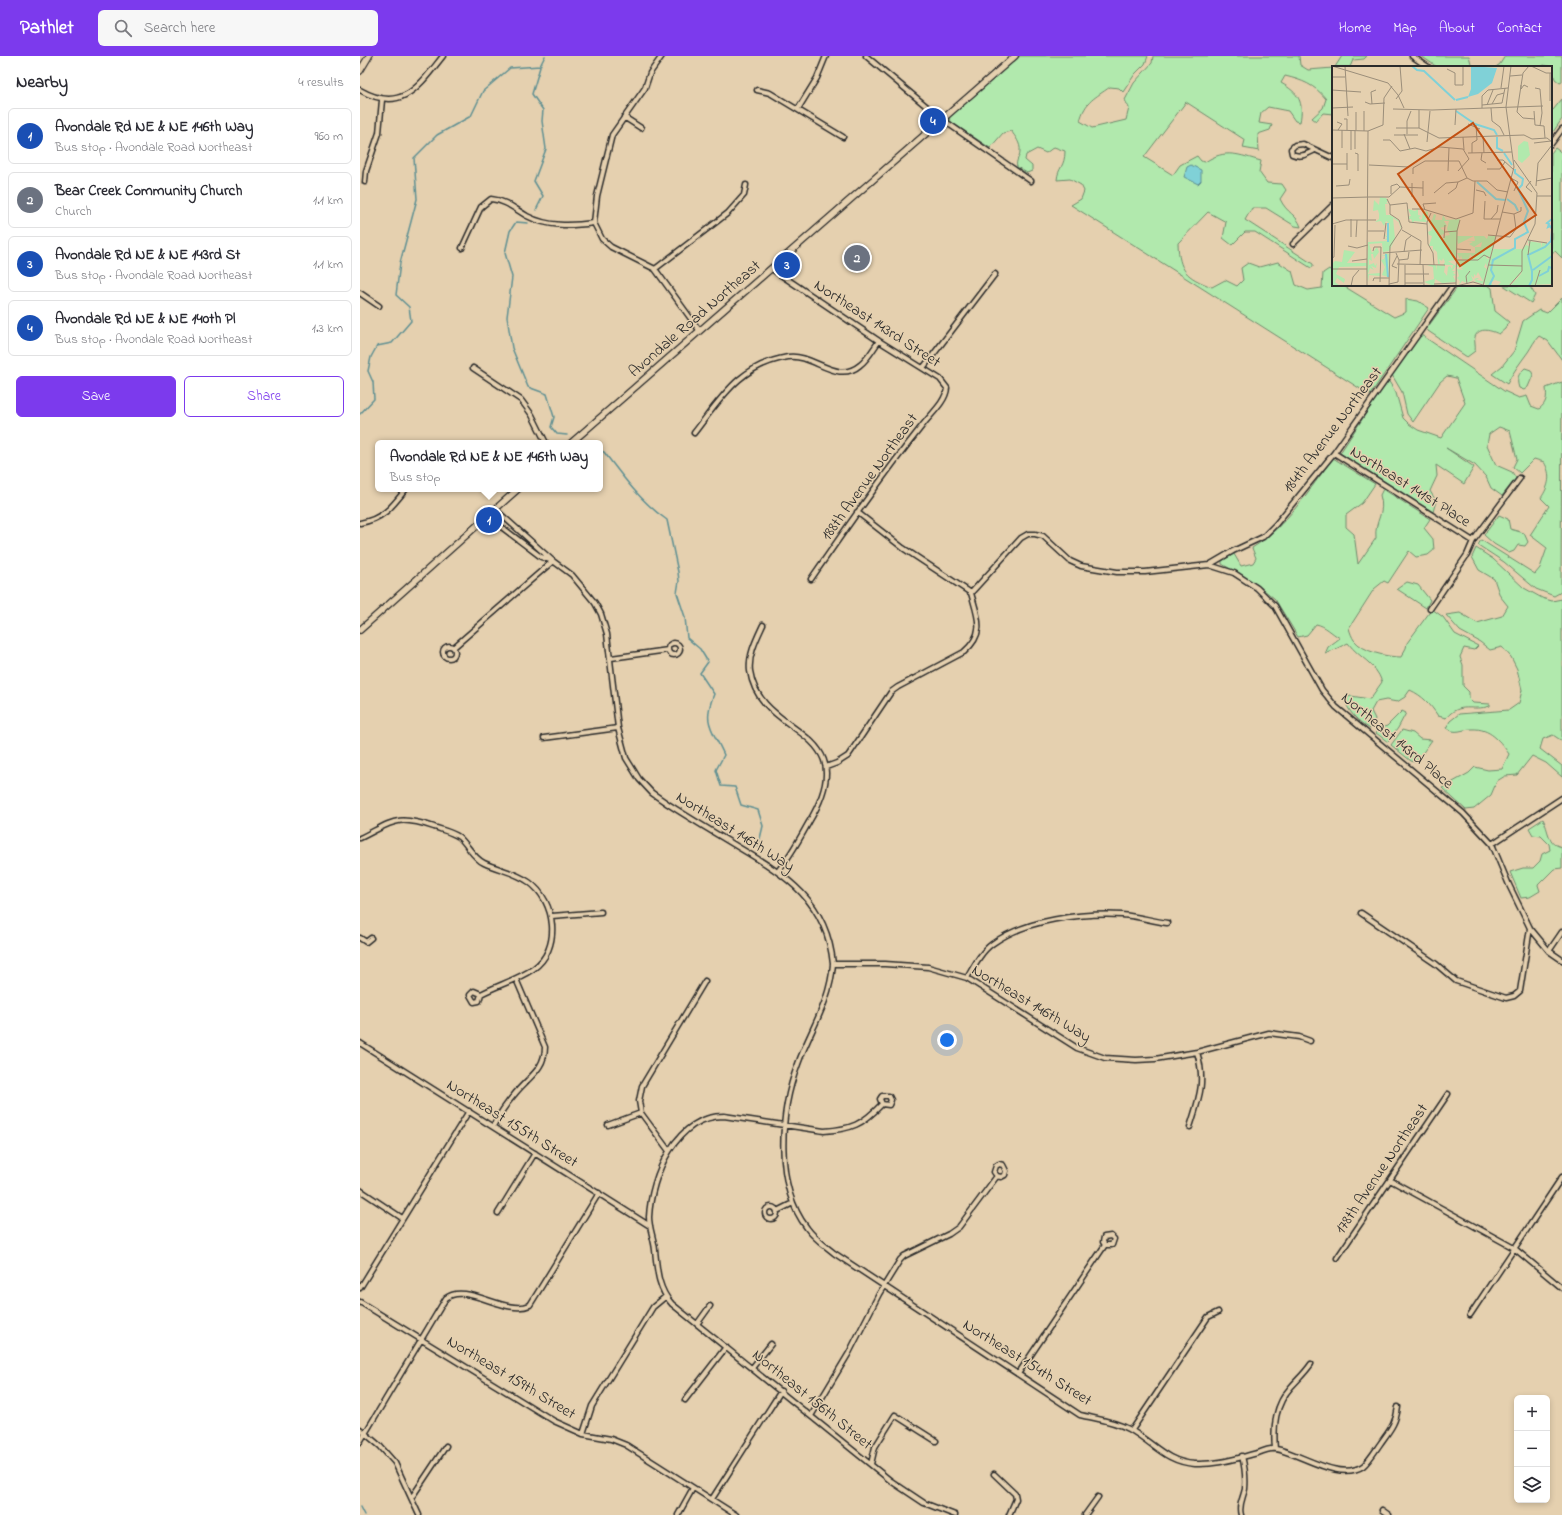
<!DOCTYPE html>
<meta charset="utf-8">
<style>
:root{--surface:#fff;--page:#f7f7f7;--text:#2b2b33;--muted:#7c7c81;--line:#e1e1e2;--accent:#7c3aed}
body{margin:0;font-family:"Indie Flower",sans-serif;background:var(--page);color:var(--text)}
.controls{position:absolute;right:12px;bottom:12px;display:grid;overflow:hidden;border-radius:6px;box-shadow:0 2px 6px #0003}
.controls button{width:36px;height:36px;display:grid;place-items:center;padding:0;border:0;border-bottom:1px solid var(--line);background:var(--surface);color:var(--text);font:20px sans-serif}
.you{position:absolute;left:587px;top:984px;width:14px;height:14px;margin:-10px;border:3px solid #fff;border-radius:50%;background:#1a73e8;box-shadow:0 0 0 6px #1a73e833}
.badge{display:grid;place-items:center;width:26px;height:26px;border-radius:50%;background:var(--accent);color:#fff;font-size:13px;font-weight:700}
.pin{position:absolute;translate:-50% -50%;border:2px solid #fff;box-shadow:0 1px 4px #0006}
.popup{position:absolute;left:15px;top:384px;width:228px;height:52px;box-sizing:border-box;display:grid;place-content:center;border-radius:6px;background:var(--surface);filter:drop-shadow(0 1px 3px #0005);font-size:13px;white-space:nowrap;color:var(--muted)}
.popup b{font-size:15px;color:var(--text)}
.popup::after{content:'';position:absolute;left:50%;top:100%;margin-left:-8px;border:8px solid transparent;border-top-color:var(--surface)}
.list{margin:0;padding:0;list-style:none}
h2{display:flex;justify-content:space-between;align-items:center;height:52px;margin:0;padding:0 16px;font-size:17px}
h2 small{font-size:13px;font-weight:400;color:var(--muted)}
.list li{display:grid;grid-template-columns:26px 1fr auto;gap:12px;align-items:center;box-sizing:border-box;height:56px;margin:0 8px 8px;padding:0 8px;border:1px solid var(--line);border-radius:6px}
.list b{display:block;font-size:15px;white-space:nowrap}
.list p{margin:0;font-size:13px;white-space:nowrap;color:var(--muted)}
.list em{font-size:13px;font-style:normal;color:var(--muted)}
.actions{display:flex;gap:8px;padding:12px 16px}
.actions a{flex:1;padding:9px 0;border:1px solid var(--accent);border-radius:6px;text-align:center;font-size:14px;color:var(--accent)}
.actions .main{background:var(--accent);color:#fff}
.icon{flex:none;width:22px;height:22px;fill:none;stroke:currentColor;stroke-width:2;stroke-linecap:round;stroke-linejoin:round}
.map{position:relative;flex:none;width:1202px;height:1459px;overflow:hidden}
header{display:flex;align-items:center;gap:24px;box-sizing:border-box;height:56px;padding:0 20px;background:var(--accent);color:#fff}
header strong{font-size:19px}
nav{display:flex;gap:22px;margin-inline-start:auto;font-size:14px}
.search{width:280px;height:36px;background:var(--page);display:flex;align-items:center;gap:10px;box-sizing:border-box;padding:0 14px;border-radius:6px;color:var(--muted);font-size:15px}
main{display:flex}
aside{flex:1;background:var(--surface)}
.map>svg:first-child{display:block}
.green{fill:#b1e9ad;stroke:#6e8a6c}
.water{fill:#80d1d7;stroke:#5e8f92}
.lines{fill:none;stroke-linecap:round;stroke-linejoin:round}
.stream{stroke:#5e8f92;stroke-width:1.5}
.street-casing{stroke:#2b2b2b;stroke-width:7}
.secondary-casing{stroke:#2b2b2b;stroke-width:8}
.street{stroke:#e5d0af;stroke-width:4}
.secondary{stroke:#e5d0af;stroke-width:5.5}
.labels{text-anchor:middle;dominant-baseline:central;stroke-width:3;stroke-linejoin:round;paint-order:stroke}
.street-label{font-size:16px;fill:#2b2b2b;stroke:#e5d0af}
.inset-river{fill:none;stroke:#80d1d7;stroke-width:2}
.inset-road{fill:none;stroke:#9b8e7a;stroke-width:1}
.view{fill:#c25012;fill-opacity:0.15;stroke:#c25012;stroke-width:2}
.inset-edge{fill:none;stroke:#2b2b2b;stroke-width:2}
</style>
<header>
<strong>Pathlet</strong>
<div class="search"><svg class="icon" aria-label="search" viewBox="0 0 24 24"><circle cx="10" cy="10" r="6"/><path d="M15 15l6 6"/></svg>Search here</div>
<nav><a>Home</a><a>Map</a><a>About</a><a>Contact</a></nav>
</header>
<main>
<aside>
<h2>Nearby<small>4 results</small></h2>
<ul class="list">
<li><span class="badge" style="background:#1a4fb4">1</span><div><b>Avondale Rd NE &amp; NE 146th Way</b><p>Bus stop · Avondale Road Northeast</p></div><em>960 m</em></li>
<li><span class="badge" style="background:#6b7280">2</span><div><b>Bear Creek Community Church</b><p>Church</p></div><em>1.1 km</em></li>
<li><span class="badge" style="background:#1a4fb4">3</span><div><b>Avondale Rd NE &amp; NE 143rd St</b><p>Bus stop · Avondale Road Northeast</p></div><em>1.1 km</em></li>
<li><span class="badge" style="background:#1a4fb4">4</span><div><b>Avondale Rd NE &amp; NE 140th Pl</b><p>Bus stop · Avondale Road Northeast</p></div><em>1.3 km</em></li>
</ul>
<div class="actions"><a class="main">Save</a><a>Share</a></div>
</aside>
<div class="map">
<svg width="1202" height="1459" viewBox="0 0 1202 1459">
<rect width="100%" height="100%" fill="#e5d0af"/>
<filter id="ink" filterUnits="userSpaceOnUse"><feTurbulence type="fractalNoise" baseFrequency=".025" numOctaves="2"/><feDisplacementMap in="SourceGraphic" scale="8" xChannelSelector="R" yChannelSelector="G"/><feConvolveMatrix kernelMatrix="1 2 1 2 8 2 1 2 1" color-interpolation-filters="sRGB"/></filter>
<g filter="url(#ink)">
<path class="green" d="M660 0H788L785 8 775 18 763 36 759 32 750 31C735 42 725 45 720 65L732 72 766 64 769 52 765 44 774 27 792 7 793 0H939L940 9 948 14 973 12V58L963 57 956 65 952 62 963 52 966 43C955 29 942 24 925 20L921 27C939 37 944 46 940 66L935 65 928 55 908 51 901 57 899 67 912 69 910 74 898 78 899 95 883 92 885 84 826 46 784 101 813 119 820 109 837 100 841 105 845 106C866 92 879 99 901 105L899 116 907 127 922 128 926 134 920 143C927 158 937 158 941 171L935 170 906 152H892L885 164 953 208V211L951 212 895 176H885L872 189 863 182 866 166 848 156 818 187C819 215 826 221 852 231L865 224 877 230 883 224 881 212 888 207 899 211 918 206 932 215 936 229 948 234 962 232 963 217 969 213 973 216V229H982L1034 261 1046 256V243L1058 245 1069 252 1010 339 711 149 721 143 724 135 721 129 710 123 697 124C698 111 705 111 705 95L694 91 686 97 677 93 666 99 665 104 672 110V115L667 117 657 111C655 105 660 101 660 95 661 88 655 80 651 75L643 77 630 92 590 65 589 61Z
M982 0H1007L1004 3 993 4 990 11H975Z
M1061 0H1109L1112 11H1077Z
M1145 0H1202V26L1200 27 1195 23 1191 11 1184 9 1181 11H1136L1140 8Z
M1202 43V63L1191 79V53L1193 54Z
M1195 92 1202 97V202L1195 195 1191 197V97Z
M1099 229H1128L1132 232 1135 255 1149 266 1145 273 1139 278C1132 275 1119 270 1115 281 1114 285 1116 291 1115 295L1107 301 1068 275 1067 272Z
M1143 229H1169L1175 239 1171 247Z
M1202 242V304L1188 285 1179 280C1174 285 1172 290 1168 296 1160 307 1153 316 1147 328L1132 318 1142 310 1154 295 1163 265 1179 254 1187 257Z
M1059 280H1063L1144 335 1159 342 1167 340 1171 350 1179 353C1187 347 1187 341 1186 332L1202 326 1201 536 1194 540 1176 533 1144 506 1118 489 1121 484 1175 518 1180 512 1187 492 1170 479 1189 450 1181 442C1189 430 1192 419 1184 406L1174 403 1160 417 1153 411 1157 403 1150 375 1139 371 1129 378 1127 389 1136 409 1152 416 1156 422 1142 440 1131 432 1126 421 1115 409 1086 392 1114 411 1104 428 1076 409 1077 420 1070 435 1076 445 1073 456 980 397 1028 324 1036 337 1043 362 1049 368 1058 374 1081 382 1105 347 1096 322 1087 320 1080 326 1053 366 1047 358 1042 336 1032 319Z
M1165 312 1171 314 1173 319 1168 331 1164 334 1159 332C1156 323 1158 318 1165 312Z
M973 402 1015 428 1002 447 986 459V471L994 478 998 508 1016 482C1014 464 1026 458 1020 439L1023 433 1070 463 1064 472 1073 483 1074 494 1068 499 1056 501 1049 495 1028 527 1024 525 1014 533 989 572C990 576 992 581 994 584 1003 596 1027 601 1041 601L1046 592 1047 587 1072 553 1083 561 1095 578 1118 590 1114 594 1104 592 1100 601 1103 609V630L1109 636V643L1113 647 1130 648V650C1112 656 1100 645 1086 662L1078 660C1070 648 1063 640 1050 634L1045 641 1037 646 1026 644 1016 646 1011 655 1015 663 1010 673C998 665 987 656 985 642L991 640 1010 643 1022 626C1015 606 1000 603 988 587L965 598 968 591 980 582C971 577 966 570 956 568L947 579 938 581 915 543 898 529 862 508V505L874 498 881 510 893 507 896 502 892 492C926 471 949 434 973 402Z
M1139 459 1148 463 1150 473 1164 477 1168 486 1165 490 1158 489 1154 495 1149 497 1134 488 1124 479Z
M1116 492 1133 503 1164 532 1182 542 1192 545 1202 543V685L1193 679 1183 683 1180 693 1202 710V721L1186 707 1172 700 1157 719 1145 720 1137 725 1131 739 1114 753 1106 754 1082 732 1109 717 1115 711 1128 714 1142 713 1149 698C1140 685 1130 672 1112 673 1102 673 1096 679 1086 672L1090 665 1099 658 1149 654 1159 647 1162 634 1157 613 1151 601 1142 591 1130 594 1120 586 1100 575 1086 559 1100 557 1117 567 1142 560 1148 550 1140 540 1134 523 1119 514 1112 501Z
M1047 526 1058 529 1070 544 1066 552 1037 533Z
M1042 655 1046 657 1038 672 1028 686 1016 677 1018 673 1027 670Z
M1042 674 1053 677 1060 683 1072 684 1056 706 1051 705 1031 689Z
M1183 763C1189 774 1187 788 1202 791V812L1194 813 1178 829 1180 835 1170 841 1161 842 1150 816 1163 812H1173L1180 805 1182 798 1190 794 1189 788 1181 780 1173 779 1169 772Z"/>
<path class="water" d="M831 109 841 114V125L838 128 824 121 827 111Z"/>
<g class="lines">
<path class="stream" d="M176 154 183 140 174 125 186 93 182 65 183 54 172 38 180 11
M168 167 156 166 150 175 145 197 152 221 147 261 152 292 168 331 187 338 194 361 191 371 197 378 207 379
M0 358 14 343 13 326 8 315 11 301 17 290 32 287 51 265 49 251 36 239 40 207 57 143 54 102 77 79 111 60 123 35 150 12 180 10 185 0
M240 395 244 396C263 421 281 446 307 464L318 516 319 525 317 537 325 561 327 582 340 593 348 606 340 617 354 638C342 667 352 672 364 699L356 714 361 730 375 731 381 749 398 754 403 770 398 791
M0 1451 4 1459"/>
<defs>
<path id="street" d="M506 0 583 64 671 125
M1052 0 1068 11
M0 34C42 58 59 30 83 0
M397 34 410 37 483 81
M438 53 457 22 466 0
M264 61 281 72
M1191 88 1202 73
M955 94C947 98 941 102 932 98L931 93 935 89 943 88 973 102
M5 126 6 115 19 77 22 44
M234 167 237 140 252 79 285 32 290 17 302 0
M933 188 973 149
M102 192 121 151 131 143C145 144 155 153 167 160 188 171 211 170 234 167L242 183 251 191 295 213 339 274
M295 213 368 157 384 139 386 129
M412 213 519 285 580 323 587 332C586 346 570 359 562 370 523 419 487 471 451 523
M0 237 19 250
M113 312 161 344 172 359 186 387
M563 312 635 218
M334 377C362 341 380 309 428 301 453 297 477 329 500 309 508 303 513 293 519 285
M974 397 1113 485
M135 453 193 505 212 519 235 547 241 558 247 578 258 672 266 702 279 723 292 737 308 748C331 763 355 777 378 791 427 820 467 845 473 908H525L568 911 607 922 717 992 745 1002 776 1004 795 1003 837 996 909 977 939 981 950 985
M497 456 543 492 611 537
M127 460 181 501 193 505
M0 467C23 463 32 451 46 433
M849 509 873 495 903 481 916 468 974 397 1093 229
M611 537 661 482 668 478H675L683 480 710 505 721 510 757 516H785L849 509 874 517 897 532 915 550 962 634 976 651 1103 757 1132 788 1149 829 1170 872 1189 895 1202 904
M1070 553 1107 499 1113 485 1160 422
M403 569C397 582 388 599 390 615 400 684 507 669 449 766 440 782 430 801 418 815
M308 593a6 6 0 1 1 12 0a6 6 0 1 1-12 0Z
M83 596a6 6 0 1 1 12 0a6 6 0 1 1-12 0Z
M94 591 193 505
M251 602 308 594
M184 682 258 672
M466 711 477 707 488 700 531 636 538 631 604 596C626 577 618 562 611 537
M0 782C33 766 35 758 74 771 82 774 92 776 99 781 108 789 113 802 124 807 139 814 155 816 169 826 196 845 202 893 173 913 157 924 138 929 121 938L119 945 114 946 110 939 114 935 121 938
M1132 788 1202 742
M1001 857 1076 908 1096 925 1146 942 1154 940 1160 935 1170 872
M192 860 241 856
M0 882 6 886 11 882
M1189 895 1202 876
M473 908C470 947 451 972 438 1008 420 1055 414 1129 447 1172 454 1182 464 1189 474 1197L720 1359C737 1363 754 1365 769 1373 793 1386 805 1406 835 1408 857 1409 877 1402 898 1397 903 1395 911 1392 916 1393 940 1397 979 1426 1003 1410 1009 1405 1015 1395 1020 1388 1029 1375 1036 1368 1038 1351
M607 922C614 910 621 896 632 888 666 863 722 857 762 859 777 860 792 865 807 867
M0 987 290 1170
M522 1048 520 1043 522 1040H529L531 1044 529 1049 522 1048C502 1069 492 1073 464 1075L364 1060C316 1060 291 1120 289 1161 289 1172 294 1183 295 1194 297 1214 298 1233 312 1248L531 1425 564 1447 595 1459
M248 1069 281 1057
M133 1070C139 1059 146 1048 154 1039 167 1022 185 1014 185 991L156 923
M830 1071C839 1042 846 1027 837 996
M309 1095 281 1057 279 1045 282 1030 345 925
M1030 1124 1154 1192 1202 1232
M0 1134 42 1162
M405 1157a6 6 0 1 1 12 0a6 6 0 1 1-12 0Z
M417 1155 433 1147
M138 1157 175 1097
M977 1202 1088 1038
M0 1232 109 1055
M0 1246 194 1365 223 1378 251 1383 266 1389 376 1459
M1110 1259 1202 1121
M337 1268 350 1250
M392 1312 411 1288
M658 1318 745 1189 743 1186 744 1181 751 1180 754 1183 752 1189H745
M325 1344 366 1291
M451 1360 489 1297 519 1238 540 1204 544 1200 589 1178 599 1171 637 1120 634 1116 636 1110 639 1108 643 1109 646 1115 645 1119 641 1121 637 1120
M0 1373 20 1390 35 1407 59 1459
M772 1374 848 1261 858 1256
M223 1378 232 1350 293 1251 305 1241
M0 1386 86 1242C106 1226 146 1260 170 1249L239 1137
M915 1393C913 1370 915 1349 931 1331 938 1323 945 1317 951 1308
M511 1408 515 1391 535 1359 576 1385
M634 1418 655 1438 656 1443 649 1459
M52 1441 86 1390
M352 1443 421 1335
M1022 1454 1029 1459
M318 1459 333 1432
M725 1459 738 1441
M881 1459C878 1450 883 1442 885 1433 886 1422 885 1412 882 1400"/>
<path id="secondary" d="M0 15 9 0
M211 387 655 0
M0 574 158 433"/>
</defs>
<use href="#street" class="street-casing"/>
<use href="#secondary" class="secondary-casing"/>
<use href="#street" class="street"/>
<use href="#secondary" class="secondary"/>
</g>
</g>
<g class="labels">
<g class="street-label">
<text transform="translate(335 263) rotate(-41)">Avondale Road Northeast</text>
<text transform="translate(517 268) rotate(33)">Northeast 143rd Street</text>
<text transform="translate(973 374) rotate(-53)">184th Avenue Northeast</text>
<text transform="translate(510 421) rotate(-54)">188th Avenue Northeast</text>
<text transform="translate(1050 431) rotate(32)">Northeast 141st Place</text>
<text transform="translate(1037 685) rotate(40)">Northeast 143rd Place</text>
<text transform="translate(375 776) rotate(32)">Northeast 146th Way</text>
<text transform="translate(671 948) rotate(31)">Northeast 146th Way</text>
<text transform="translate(152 1068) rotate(32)">Northeast 155th Street</text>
<text transform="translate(1022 1113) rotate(-56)">178th Avenue Northeast</text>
<text transform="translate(667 1307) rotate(32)">Northeast 154th Street</text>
<text transform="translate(151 1322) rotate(31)">Northeast 159th Street</text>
<text transform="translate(452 1344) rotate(39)">Northeast 156th Street</text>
</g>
</g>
<g transform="translate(972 10)">
<rect width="220" height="220" fill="#e5d0af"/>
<path d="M192 75 196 76 198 89 190 97 186 94V80ZM48 131 54 132 56 135 54 137 57 138H53L54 149H58L63 152 68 156 69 164 67 156 61 152 63 173 57 185 51 186 50 177 37 178 40 187 45 181 47 186 42 193 41 188H39L40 195 37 193V199L42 197 43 200 45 197 44 202 39 200 42 204 38 202 36 208 48 207V210L37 209 36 216 34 200 7 201 4 208 13 213 12 217 5 212 3 216 8 220H0V198L3 195 10 196 12 184 23 186 15 197H35L36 176 56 175 53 173 56 172 53 170V168L54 170H57L55 168 57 166 54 165 57 164 58 158 54 155 52 160 49 155 43 156 47 153V148L46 144 41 145 42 134 47 139ZM76 143 83 145 86 143V149L90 150 87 151 88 154 90 153 91 146 92 149 94 145 96 146V151L92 153 95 155 94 156 82 155 81 158 79 153H76L78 151H75L79 150ZM102 148 104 149 103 154H110L111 149 114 154 128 153 125 170H152L155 173 156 170H164L158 191 154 190 155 193 158 192 155 202 154 197 152 201 155 203 151 218 141 215H144L142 213 145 212H147L144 214 151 215 146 206 144 210 142 208V212L139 209 141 214 135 217 130 215 127 219 128 215 125 212 127 210 125 203 131 204 129 202 132 201H125V194H142L138 193 141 191 138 188 137 193H130L129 189 128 193 125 187H143V181H149L150 176 142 181 137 178 141 176H135L143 175 142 170 126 178 125 174 124 194 116 195 124 200 120 205H123L121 207 124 209 121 210 124 216 110 217 103 213 102 220 92 216 102 213 101 201 95 199H104L105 205V199L113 200 112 206 115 210 116 201 118 200 120 203 121 199H111L113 196 111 192 110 195 107 193 108 198H106L105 186 102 183 101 186V180H97L100 170 97 169 96 166 100 164 99 158H96L100 156H96L100 154ZM112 155H117L115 163 118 169 113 170 112 174 109 169 112 168V165L108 162 115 160ZM196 175 209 177V182L210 177 220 178V218L178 220 189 208 190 206 176 220 166 219 169 216 163 214 159 216 161 220H154L152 216 161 183H190L194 179 197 180ZM52 187 57 188 56 211 50 209 53 201 49 194 52 193 53 190 49 189H54Z" fill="#b1e9ad" fill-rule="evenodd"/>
<path d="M139 0 165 2 160 17 146 28 136 31 139 23Z" fill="#80d1d7"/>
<path class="inset-river" d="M80 0 85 4 92 5 123 34M124 34 136 31M124 45 143 58 162 64 165 69M165 71V82L171 85M172 87 180 99M145 116 164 133 173 134M175 133 183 139 186 145M220 153 215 157 217 158 216 161 218 160 220 163M56 157V176M54 188 56 211M201 204 220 190M207 210 216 205 217 201 220 202M157 220 162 210 159 204 161 194 183 182V173L196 166 192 156 196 145 186 123 190 119 191 113 183 107V103M197 220 200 214V205L196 189 213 181 219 175 220 164"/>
<path class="inset-road" d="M0 0 56 17 66 29 72 42M13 0 16 50M197 0 191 7 185 46 191 52 203 53M199 0 214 7H220M115 3 123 7V19H131M218 7V35M178 10 190 9M0 11H13M131 19V0M189 19V23L192 19 196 21M169 22 172 0M203 22 208 23 210 47 208 60M0 24 29 26M64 33 70 25 68 0M33 36 38 38 53 37M170 37 173 22M40 38 39 26 44 24M160 38 165 29 172 27M150 39 170 37M155 39 161 24M0 42 21 41M150 42V30L156 24 176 22M159 42 160 55M61 43 100 44 211 40M87 44V62M202 45 203 59 212 60 213 72M12 53H15V64M160 55 168 61 172 69M5 56 10 58 6 64M136 58 148 63M51 59 52 32 60 20M123 59 124 43M64 62H87L107 72 192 69 200 73 215 72 220 76M0 64 36 65 51 59M24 64V46M32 65V45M72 68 78 83M75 68V55L79 45M62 69H86M151 70 152 87M131 71 132 84M51 74H58L68 85M95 76 98 45M202 77 219 75M10 82V64M23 83V64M19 84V64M68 85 83 82 94 85 108 81 131 83 137 93M23 87 26 88V105M136 87 180 86M140 87V77L145 74 144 59M150 87 149 94 154 97M165 94H171L182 104M127 95 135 112M0 98H15M37 99 77 101M155 103H168L173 96M15 104V87M116 105 117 82M126 105 137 93M81 108V102L93 95H127M179 112 186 116 182 125M199 115 194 121 200 126M204 115 220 112M80 117V131M4 120 17 119 18 113M204 120 206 97 220 79M68 121 91 122M144 124 152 126 154 130M102 127 114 117 126 116 135 112 141 115H155L165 124 176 126M59 128V120L65 118 68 121M116 128 124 122 126 116M91 130V115M205 130H220M37 131H57L68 121M0 132 37 131M55 133 58 139V148L67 154 70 162 58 180 57 220M153 135 152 153H168M58 139 75 137 77 156 95 158M80 143H91L124 153 141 147 143 115M93 144 91 138 104 137M170 146 182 148 189 145V141M99 147 95 156 96 178 101 187 102 199M159 153 165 146 166 139M0 158 14 154H44M70 164 89 175M36 165H52M113 166 125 165M156 169 178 171 184 163 182 148M19 171V153M24 171 25 154M112 172 113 159M52 173 54 157M196 174 215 177M16 180 25 182 36 179M125 183 139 184M41 185 42 181H49L48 216M72 186 74 174 79 170M51 187 90 184M196 189 198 175M0 192 2 191 3 159M67 194 76 193 77 186M125 194H146L152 189 158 192M20 195 35 193M35 198 36 65M65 198 113 199M88 199 89 175M91 199 92 220M156 199 190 200M65 202 60 200 65 190M0 203H35M73 208H97M41 215 42 212H57M73 217H91M57 218 66 216 67 194 64 187M102 218 124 217M135 218 134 210 138 205M19 220 21 211 27 204M35 220V198M73 220V199M124 220 125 165 128 154M124 220 141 216 151 219M151 220 182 101 174 41 179 0M177 220 190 205V185L203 158 205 127 182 94M203 220 208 204"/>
<path class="view" d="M141 57 204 149 128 200 66 108Z"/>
<rect width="220" height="220" class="inset-edge"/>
</g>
</svg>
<div class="controls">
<button>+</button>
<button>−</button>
<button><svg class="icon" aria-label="layers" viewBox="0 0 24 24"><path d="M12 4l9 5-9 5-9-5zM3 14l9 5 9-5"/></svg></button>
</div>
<div class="you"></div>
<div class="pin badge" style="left:129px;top:464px;background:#1a4fb4">1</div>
<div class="popup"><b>Avondale Rd NE &amp; NE 146th Way</b>Bus stop</div>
<div class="pin badge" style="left:497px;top:202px;background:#6b7280">2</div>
<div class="pin badge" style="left:427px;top:209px;background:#1a4fb4">3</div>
<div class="pin badge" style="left:573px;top:65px;background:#1a4fb4">4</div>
</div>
</main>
